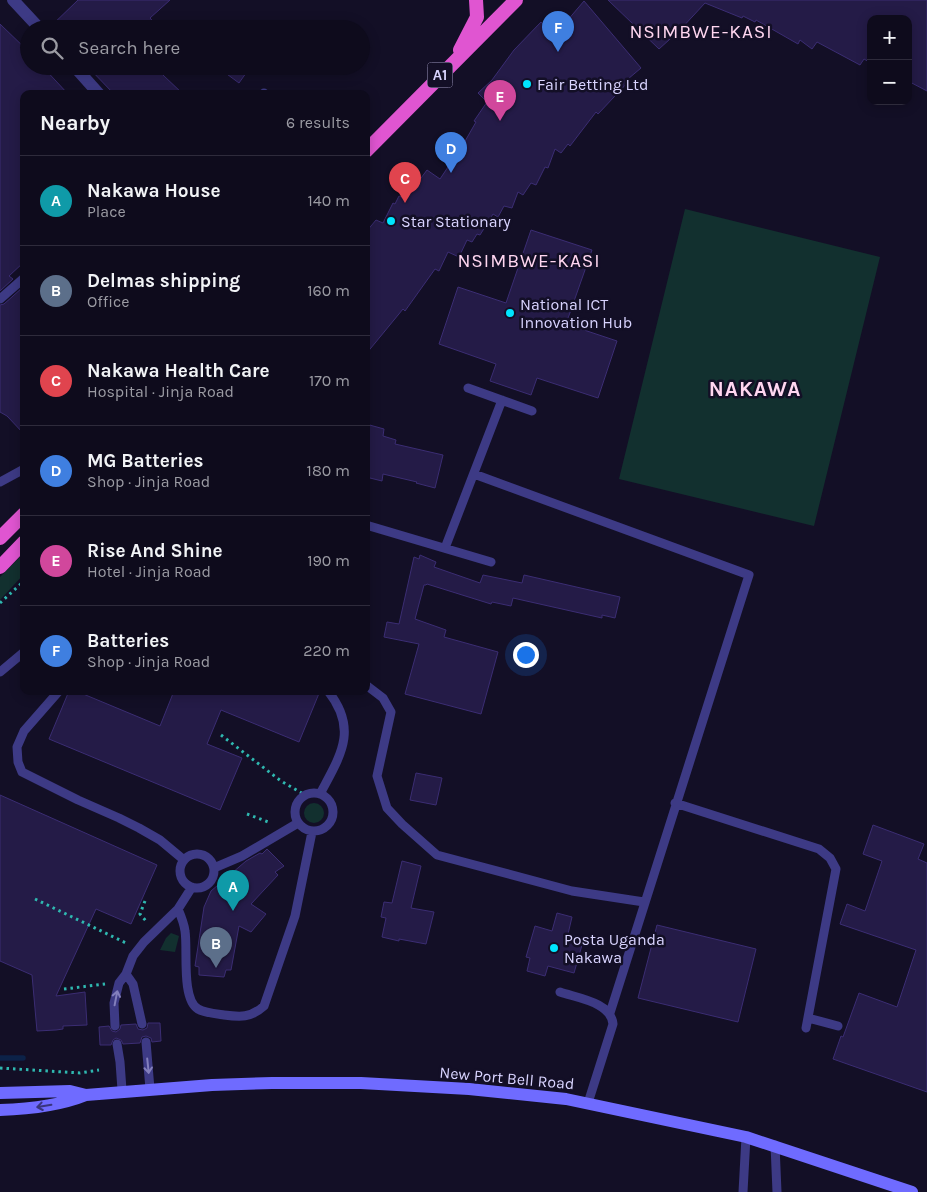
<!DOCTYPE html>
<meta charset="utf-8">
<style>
:root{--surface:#0e0b1c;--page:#171425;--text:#f1f3f6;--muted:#9b9ba3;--line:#2e2b3b;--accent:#00e5ff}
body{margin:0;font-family:Karla,sans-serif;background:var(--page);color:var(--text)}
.controls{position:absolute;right:15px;top:15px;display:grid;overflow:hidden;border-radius:10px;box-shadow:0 2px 12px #0003}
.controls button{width:45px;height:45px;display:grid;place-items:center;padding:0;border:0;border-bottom:1px solid var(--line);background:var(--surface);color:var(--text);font:25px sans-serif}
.you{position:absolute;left:525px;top:654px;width:18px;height:18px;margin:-12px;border:4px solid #fff;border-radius:50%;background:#1a73e8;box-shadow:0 0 0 8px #1a73e833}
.badge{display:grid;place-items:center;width:32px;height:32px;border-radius:50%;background:var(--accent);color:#fff;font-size:16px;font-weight:700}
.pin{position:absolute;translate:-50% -41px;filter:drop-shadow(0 1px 2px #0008)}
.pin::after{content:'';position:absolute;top:26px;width:18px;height:15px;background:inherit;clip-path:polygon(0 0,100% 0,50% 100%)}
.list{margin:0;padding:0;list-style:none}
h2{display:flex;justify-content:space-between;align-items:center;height:65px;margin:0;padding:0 20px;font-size:21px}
h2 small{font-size:16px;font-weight:400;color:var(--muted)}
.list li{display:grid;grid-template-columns:32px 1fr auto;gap:15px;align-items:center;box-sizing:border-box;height:90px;padding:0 20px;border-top:1px solid var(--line)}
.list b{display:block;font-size:19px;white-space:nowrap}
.list p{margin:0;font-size:16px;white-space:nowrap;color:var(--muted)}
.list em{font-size:16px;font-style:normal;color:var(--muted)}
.icon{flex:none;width:28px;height:28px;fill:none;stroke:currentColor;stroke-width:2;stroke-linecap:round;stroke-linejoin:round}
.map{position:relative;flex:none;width:927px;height:1192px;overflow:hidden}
.search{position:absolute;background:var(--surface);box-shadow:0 2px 12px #0003;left:20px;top:20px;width:350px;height:55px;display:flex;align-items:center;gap:12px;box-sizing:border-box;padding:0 18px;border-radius:28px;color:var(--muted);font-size:19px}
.panel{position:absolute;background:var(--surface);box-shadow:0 2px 12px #0003;left:20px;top:90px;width:350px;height:605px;border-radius:10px}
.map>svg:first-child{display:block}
.green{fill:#12302f}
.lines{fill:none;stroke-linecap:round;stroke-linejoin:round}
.stream{stroke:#0c2248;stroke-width:5.5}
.building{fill:#241b47;stroke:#3b2d73}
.path{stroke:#2fb8b0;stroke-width:3;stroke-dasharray:2.5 4;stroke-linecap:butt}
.service{stroke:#3d3a85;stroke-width:9}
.minor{stroke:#3d3a85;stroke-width:12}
.secondary{stroke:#6f6bff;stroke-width:12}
.trunk{stroke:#e055d1;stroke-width:14}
.oneway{stroke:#837fbc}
.oneway2{stroke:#38347d}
.poi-dot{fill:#00e5ff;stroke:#130f26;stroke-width:2}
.labels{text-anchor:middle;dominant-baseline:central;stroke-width:5;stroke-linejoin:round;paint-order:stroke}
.shield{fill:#130f26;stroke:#9e99be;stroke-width:1}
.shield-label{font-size:15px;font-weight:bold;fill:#d9d4ff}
.poi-label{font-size:16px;fill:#d9d4ff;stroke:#130f26;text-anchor:start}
.street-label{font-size:16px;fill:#d9d4ff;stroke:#130f26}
.quarter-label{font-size:19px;letter-spacing:1px;fill:#ffd6f0;stroke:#130f26}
.district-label{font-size:21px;font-weight:bold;letter-spacing:1px;fill:#ffd6f0;stroke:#130f26}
</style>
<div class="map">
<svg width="927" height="1192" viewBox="0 0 927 1192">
<rect width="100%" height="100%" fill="#130f26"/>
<path class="green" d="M685 209 880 257 814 526 619 479Z
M24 553V574L0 600V577Z
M304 813a10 10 0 1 1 20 0a10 10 0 1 1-20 0Z
M171 933 179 936 175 952 160 950 166 938Z"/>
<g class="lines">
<path class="stream" d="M0 1058H23"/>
</g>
<path class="building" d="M78 0H170L150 18 160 29H48Z
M608 0H927V91L908 81V19H871V63L864 59 860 65 817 42 812 49 800 40 798 44 756 20 755 22 743 16 742 18 705 3 680 30 659 49Z
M584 1 641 68 628 79 630 80 598 114 596 112 570 146 568 144 561 153 555 149 548 168 545 167 536 185 531 183 523 195 518 192 512 208 504 206 498 217 493 214 480 235 477 234 472 242 467 240 459 257 448 252 439 271 435 269 405 311 403 309 366 354V232L376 220 383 223 393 203 395 204 399 196 404 198 415 181 418 182 427 170 440 179 464 143 476 122 474 121 487 102 478 93 492 80 514 50 541 22 555 35Z
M0 24 29 52V66H42L68 94H24V262L9 276 13 279 0 291Z
M87 66H173L163 75 183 94H114Z
M216 66H251L239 83Z
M531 230 592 250 566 324 617 341 598 398 537 378 531 395 490 381 496 364 439 344 458 287 506 303Z
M22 288 24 290V434L7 416 0 412V305L4 304Z
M366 424 384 429 383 436 396 440 395 444 443 455 435 488 416 483 417 482 383 474 382 481 366 477Z
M420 555 436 562 434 567 480 583 483 575 522 583 524 575 620 597 615 618 602 615V618L513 598 511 606 492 602 491 604 427 584 426 585H424L415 619 446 630 444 637 498 652 481 714 405 694 419 644 384 637 387 622 399 624 414 557 419 559Z
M69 691H76L160 726 174 691H320L299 742 221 710 207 744 242 758 220 810 49 739Z
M416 773 442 778 436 805 410 800Z
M0 795 157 865 131 924 96 909 56 996 85 992 87 1025 63 1026V1029L56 1030 37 1031 32 975 0 961Z
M873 825 924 844 918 859 927 863V1092L833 1059 841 1036 843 1037 859 993 897 1007 916 950 840 924 847 904 865 911 882 861 863 854Z
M267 849 284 866 275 872 278 875 251 904 266 914 251 932 239 926 231 970H226L224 977 199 975V967L195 966 204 907 211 891 246 861 260 853 262 854Z
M402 861 421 866 411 908 434 912 426 944 399 939V941L382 937 386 918 381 917 384 902 392 903Z
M557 913 572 917 568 934 584 938 574 973 548 966 545 976 527 971 530 958 526 957 535 926 552 931Z
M657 925 756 949 738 1022 638 998Z
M148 1023H160L161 1041 152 1042 151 1038 146 1036 142 1037 140 1043 123 1044 121 1040 116 1038 113 1040 111 1045H100L99 1027 109 1026 112 1031 116 1032 120 1029 121 1025 136 1024 138 1029 143 1030 147 1028Z"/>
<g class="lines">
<path class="path" d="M0 603 24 581
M221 735 281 781 305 795
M247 814 271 823
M35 899 126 943
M145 901 140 914 146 921
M64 989 105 984
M0 1068 80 1073 99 1070"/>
<path class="service" d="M264 93 265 94
M0 299 24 278
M468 388 532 411
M474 474 749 575 610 1013
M0 482 24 469
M366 525 491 562
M445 548 502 400
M0 672 24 652
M366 685 383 698 391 712 377 776 387 808 402 824 437 855 572 891 644 902
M59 691 24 731 17 747 18 762 22 772 78 800 119 818 139 828 160 840 184 860
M295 812a19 19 0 1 1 38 0a19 19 0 1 1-38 0Z
M320 794C340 756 359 730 328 691
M675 803 819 849 830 858 836 869 806 1028
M180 871a17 17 0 1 1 34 0a17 17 0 1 1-34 0Z
M214 868 242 856 298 823
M178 909C181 916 184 923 185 931 188 949 181 999 198 1009 205 1013 217 1014 224 1015 240 1017 251 1018 264 1006L295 916 312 832
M126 974 133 984 142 1024
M560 992C577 998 611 1002 613 1024L588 1103
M808 1018 838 1026
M115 1026 114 1003 119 983 126 974 133 956 144 942 178 909 192 887
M146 1042 150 1089
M117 1044 120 1062 122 1090
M775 1145 777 1192
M743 1192 746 1137"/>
<path class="minor" d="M13 0 40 29
M74 66 99 94"/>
<path class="secondary" d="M0 1093 70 1091 86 1095
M0 1110C29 1109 59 1106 86 1095L212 1085 272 1083H361L469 1089 566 1099 746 1137 912 1192"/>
<path class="trunk" d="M460 50 477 17 476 0
M366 151 516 0
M0 538 24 514
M0 567 24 542"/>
</g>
<defs><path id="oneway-shaft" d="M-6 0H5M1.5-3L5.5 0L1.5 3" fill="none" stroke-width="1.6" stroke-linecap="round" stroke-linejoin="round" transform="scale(1.25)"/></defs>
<g class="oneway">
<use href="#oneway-shaft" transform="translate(116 998) rotate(-79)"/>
<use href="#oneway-shaft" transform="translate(148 1066) rotate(84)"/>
</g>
<use class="oneway2" href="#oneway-shaft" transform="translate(44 1106) rotate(171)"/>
<g class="poi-dot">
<circle cx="527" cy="84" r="5"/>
<circle cx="391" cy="221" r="5"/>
<circle cx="510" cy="313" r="5"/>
<circle cx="554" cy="948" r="5"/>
</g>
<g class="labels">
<rect class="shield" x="427.5" y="62.5" width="25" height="25" rx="4"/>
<g class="shield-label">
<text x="440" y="75">A1</text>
</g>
<g class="poi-label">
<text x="537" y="84">Fair Betting Ltd</text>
<text x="401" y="221">Star Stationary</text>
<text x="520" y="304">National ICT<tspan x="520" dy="18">Innovation Hub</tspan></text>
<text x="564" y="939">Posta Uganda<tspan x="564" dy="18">Nakawa</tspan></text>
</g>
<g class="street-label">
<text transform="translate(507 1078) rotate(5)">New Port Bell Road</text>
</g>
<g class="quarter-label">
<text x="701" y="32">NSIMBWE-KASI</text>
<text x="529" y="261">NSIMBWE-KASI</text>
</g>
<g class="district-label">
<text x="755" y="389">NAKAWA</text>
</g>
</g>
</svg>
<div class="controls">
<button>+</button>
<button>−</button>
</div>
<div class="you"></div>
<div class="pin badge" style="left:233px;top:911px;background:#0f9aa8">A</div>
<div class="pin badge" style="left:216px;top:968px;background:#5c6f8a">B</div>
<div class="pin badge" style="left:405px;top:203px;background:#e0444e">C</div>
<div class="pin badge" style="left:451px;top:173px;background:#3f7fe0">D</div>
<div class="pin badge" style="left:500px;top:121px;background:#d1479c">E</div>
<div class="pin badge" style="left:558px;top:52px;background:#3f7fe0">F</div>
<div class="search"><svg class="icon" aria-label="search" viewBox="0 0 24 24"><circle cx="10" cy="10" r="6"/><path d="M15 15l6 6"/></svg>Search here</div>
<section class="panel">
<h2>Nearby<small>6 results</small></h2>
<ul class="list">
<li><span class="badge" style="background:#0f9aa8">A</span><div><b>Nakawa House</b><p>Place</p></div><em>140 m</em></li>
<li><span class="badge" style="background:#5c6f8a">B</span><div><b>Delmas shipping</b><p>Office</p></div><em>160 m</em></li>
<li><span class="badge" style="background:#e0444e">C</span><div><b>Nakawa Health Care</b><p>Hospital · Jinja Road</p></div><em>170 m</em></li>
<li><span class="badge" style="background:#3f7fe0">D</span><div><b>MG Batteries</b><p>Shop · Jinja Road</p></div><em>180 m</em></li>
<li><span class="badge" style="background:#d1479c">E</span><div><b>Rise And Shine</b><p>Hotel · Jinja Road</p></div><em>190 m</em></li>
<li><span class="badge" style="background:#3f7fe0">F</span><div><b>Batteries</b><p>Shop · Jinja Road</p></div><em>220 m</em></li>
</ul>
</section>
</div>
